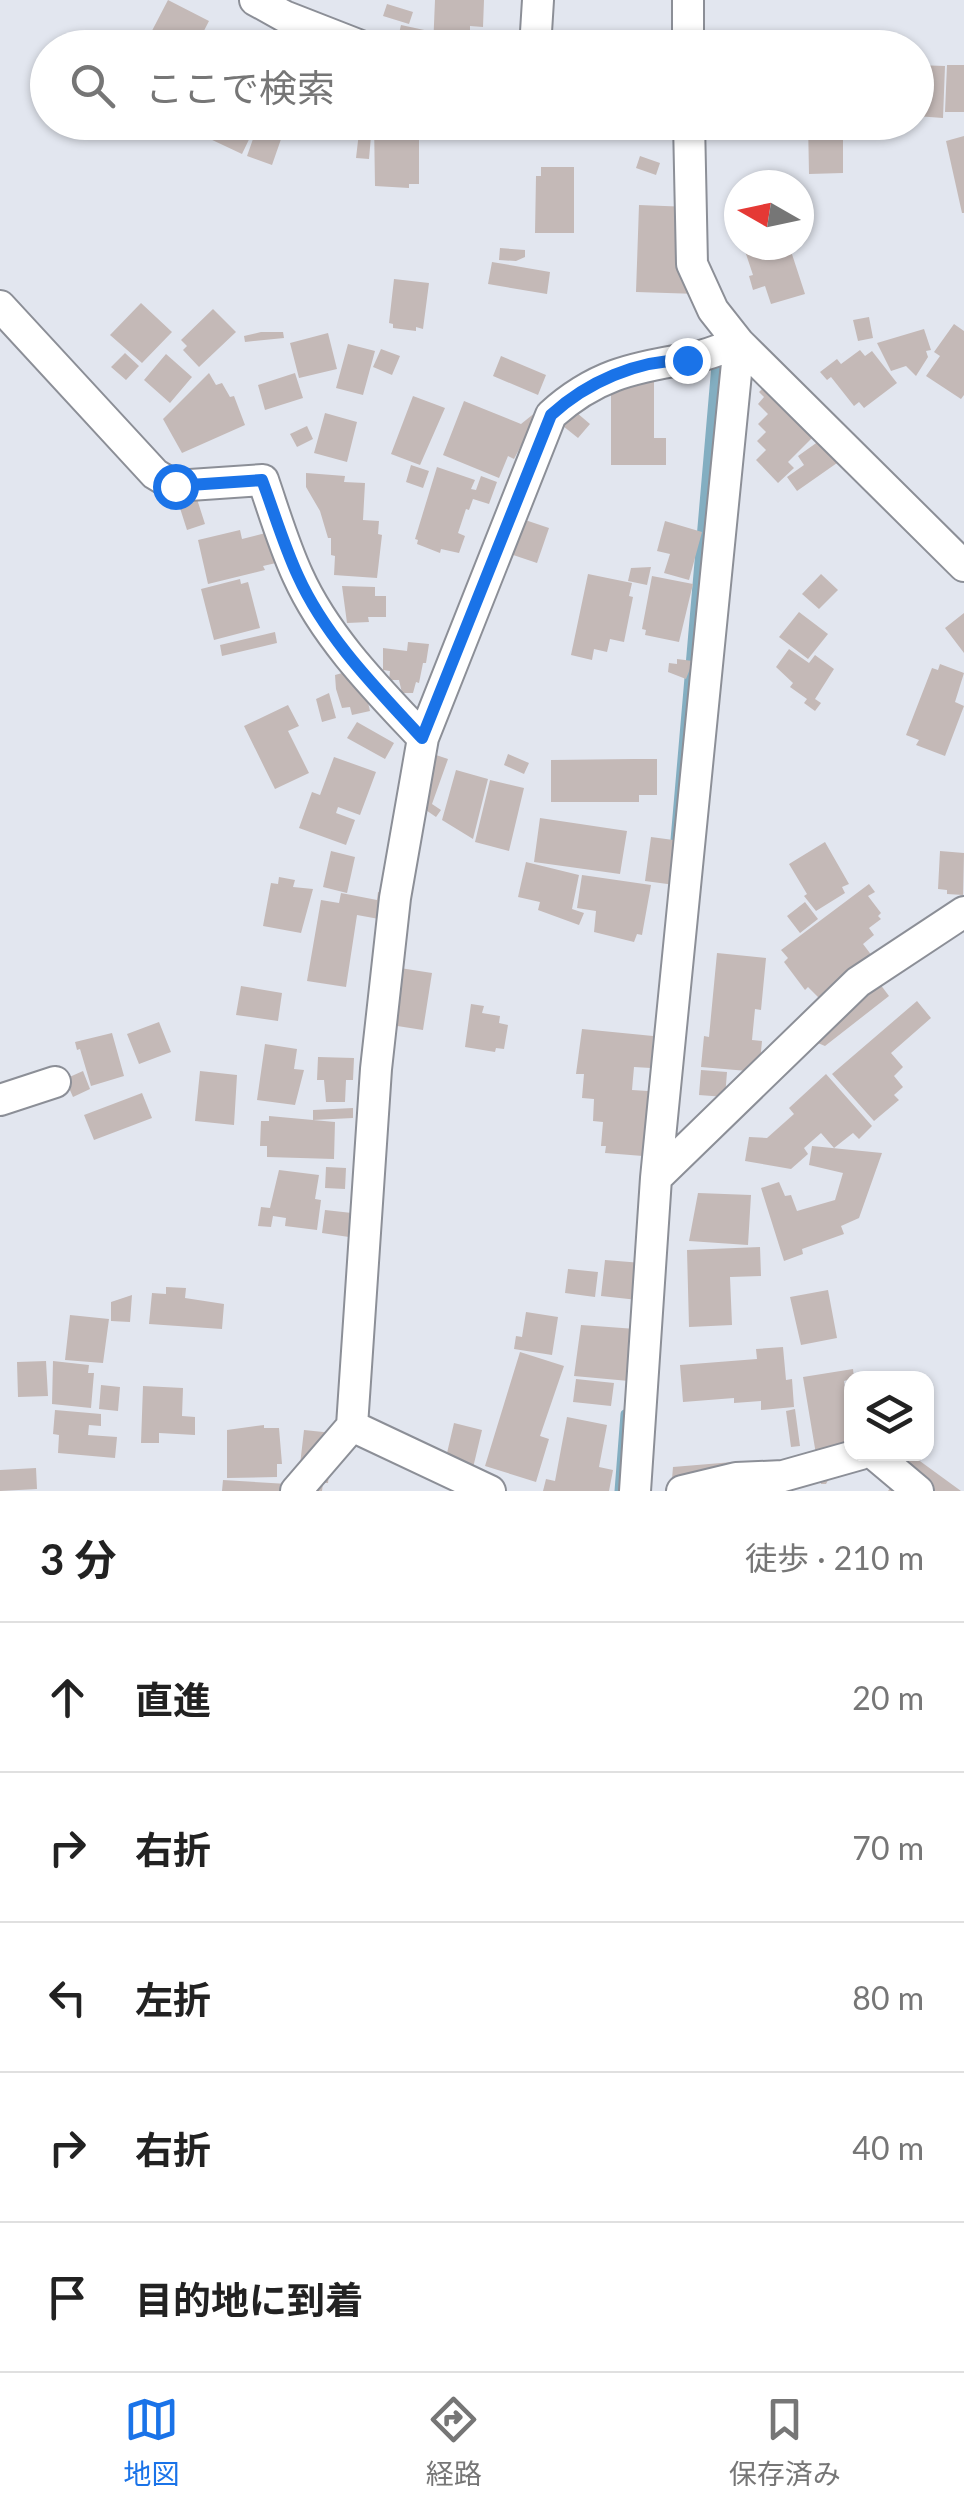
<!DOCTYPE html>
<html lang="ja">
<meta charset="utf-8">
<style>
:root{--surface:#fff;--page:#f6f6f6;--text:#222;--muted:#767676;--line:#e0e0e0;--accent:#1a73e8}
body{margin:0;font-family:Lato,"Noto Sans JP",sans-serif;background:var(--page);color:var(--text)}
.controls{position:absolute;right:30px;bottom:30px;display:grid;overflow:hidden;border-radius:20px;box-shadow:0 2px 8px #0004}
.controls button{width:90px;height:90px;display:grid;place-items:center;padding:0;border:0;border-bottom:2px solid var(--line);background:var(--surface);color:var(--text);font:50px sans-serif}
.compass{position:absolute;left:724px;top:170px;width:90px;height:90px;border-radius:50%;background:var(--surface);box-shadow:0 2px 8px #0004;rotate:279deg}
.stop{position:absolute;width:30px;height:30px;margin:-22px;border:8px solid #1a73e8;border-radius:50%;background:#fff}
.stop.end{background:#1a73e8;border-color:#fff;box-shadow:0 2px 10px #0008}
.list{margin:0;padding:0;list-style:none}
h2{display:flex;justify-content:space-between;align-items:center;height:130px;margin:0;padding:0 40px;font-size:42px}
h2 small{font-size:32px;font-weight:400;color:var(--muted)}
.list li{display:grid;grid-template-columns:65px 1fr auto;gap:30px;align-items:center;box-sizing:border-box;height:150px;padding:0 40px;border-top:2px solid var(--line)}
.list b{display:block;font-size:38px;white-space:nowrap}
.list em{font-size:32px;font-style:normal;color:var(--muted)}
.icon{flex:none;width:55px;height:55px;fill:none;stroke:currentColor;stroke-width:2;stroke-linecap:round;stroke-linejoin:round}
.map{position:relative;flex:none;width:964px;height:1491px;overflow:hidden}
.search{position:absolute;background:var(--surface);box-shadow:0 2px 8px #0004;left:30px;right:30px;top:30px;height:110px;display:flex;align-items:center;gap:25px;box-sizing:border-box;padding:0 35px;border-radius:55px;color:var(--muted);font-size:38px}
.sheet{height:880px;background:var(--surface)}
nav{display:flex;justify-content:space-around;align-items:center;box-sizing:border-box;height:140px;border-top:2px solid var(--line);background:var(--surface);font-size:28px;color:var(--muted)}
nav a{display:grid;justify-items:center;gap:5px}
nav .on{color:var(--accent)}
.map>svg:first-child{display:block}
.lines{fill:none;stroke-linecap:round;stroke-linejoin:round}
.stream{stroke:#83aec1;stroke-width:9}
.building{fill:#c4b9b7}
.street-casing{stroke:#8c8f97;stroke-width:34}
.street{stroke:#fff;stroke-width:30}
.route{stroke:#1a73e8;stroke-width:12}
</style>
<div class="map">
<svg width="964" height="1491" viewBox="0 0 964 1491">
<rect width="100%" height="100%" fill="#e2e6ef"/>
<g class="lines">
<path class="stream" d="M675 840 716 365
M619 1491 625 1414"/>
</g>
<path class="building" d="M168 0 209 21 195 48H143Z
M435 0H484L483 27 470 26V30L462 32 521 35V48H433Z
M387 4 413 12 409 24 383 16Z
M401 25 429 31 426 48 397 42Z
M231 32 262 48H223Z
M916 65 945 66 943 118 916 116Z
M947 65H964V112H945Z
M174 122H245L255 127 242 154Z
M259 122H287L272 165 247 156Z
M374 122H390V127H419V184H409V188L375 186Z
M808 122H843V173L809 174Z
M360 124 372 125 369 159 356 158Z
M964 136V213H962L946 141Z
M640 156 660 163 656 175 636 168Z
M541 167H574V233H535L536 176H541Z
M639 205 690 207 698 294 636 292Z
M743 245H789L805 294 771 304 765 286 753 290 749 276 753 275Z
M500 248 525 250V257L516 261 499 260Z
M492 262 550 272 547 294 488 284Z
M394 279 429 283 423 329 416 327V331L393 328V324L389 323Z
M141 303 172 332 142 363 110 335Z
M213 309 236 332 199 367 183 350 187 346 181 340Z
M869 317 873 338 858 341 853 320Z
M954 324 964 331V395L961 399 926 376 940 356 934 352Z
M924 329 931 350 926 351 928 357 916 376 906 366 891 371 877 343Z
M261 332H283L284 338 245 342 244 336Z
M328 333 337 369 299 378 290 343Z
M348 344 375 351 363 395 336 388Z
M381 349 400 356 392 375 373 367Z
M860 350 865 356 872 351 897 383 864 408 859 402 854 406 831 377 827 380 820 372 837 359 841 364Z
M125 353 139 366 126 380 111 367Z
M166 354 192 377 170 403 144 380Z
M501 356 546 375 538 395 493 376Z
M611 372H654V438H666V465H611Z
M209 373 216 385 222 383 230 397 234 396 245 425 182 453 163 419Z
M295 373 303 398 265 410 258 385Z
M775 376 821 429 788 462 794 468 778 483 756 460 766 450 757 441 766 432 758 424 768 414 758 404 764 397 759 392Z
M413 396 445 408 420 465 391 454Z
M464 401 521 424 541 408 514 459 508 456 499 478 443 455Z
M570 407 590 424 578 438 558 422Z
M325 413 357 422 347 462 314 453Z
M307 426 313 439 297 447 290 434Z
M826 436 847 456 797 491 787 477 804 465 798 456Z
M411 465 429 471 423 488 406 482Z
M437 467 475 480 471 489 476 490 481 476 497 482 489 504 473 499 469 510 466 509 458 533 465 536 459 553 441 549 440 553 417 544 418 540 415 539Z
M306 473 345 476 344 482 365 483 363 520 379 521 378 534 382 535 377 578 334 575 335 556 331 555V538H328L320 511 306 487Z
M189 474 205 524 187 530 171 480Z
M507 514 549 528 537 563 495 549Z
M665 521 702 532 689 580 664 573 670 554 657 551Z
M281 529 289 560 263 566 265 570 208 584 198 540 240 530 242 539Z
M651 567 647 585 628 581 631 568Z
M588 574 632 583 629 596 633 597 624 642 610 639 607 652 594 649 592 660 571 655Z
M821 574 838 590 819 609 802 594Z
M652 576 693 584 679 642 645 635 646 630 642 629Z
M240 579 241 584 248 582 260 628 214 640 201 589Z
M342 586 375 587V596H386V617H368L369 622 347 623Z
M799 612 828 634 808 659 779 637Z
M964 613V653L945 628Z
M275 632 277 643 222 656 220 645Z
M408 642 429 644 426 663H423L419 683 416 682 413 693H402L399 680H389L390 671 383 670V648L407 651Z
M789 649 809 663 815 655 834 669 815 699 821 703 815 711 804 703 807 699 790 687 793 683 776 667Z
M677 659 693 661 686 679 668 672 669 663 677 664Z
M940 664 964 673 955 702 964 706 945 756 916 745 919 740 906 735 932 668 938 670Z
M360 668 370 711 352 715 350 707 342 708 336 689 335 675Z
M329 693 336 718 322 722 316 699Z
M288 705 299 726 288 731 309 773 275 789 244 726Z
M357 722 394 743 385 759 347 738Z
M418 749 448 759 432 804 441 810 436 817 404 795Z
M508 754 529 763 524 774 504 765Z
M334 757 376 772 360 815 338 807 336 813 355 820 346 845 299 828 312 792 320 795Z
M634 759H657V795H639V802H551V760Z
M456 770 488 779 473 839 442 820Z
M490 780 524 788 509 851 475 842Z
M540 818 627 831 620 874 534 862Z
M651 837 681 841 675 885 645 881Z
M825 842 849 884 842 887 845 893 816 911 804 896 807 894 789 864Z
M331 851 355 857 347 893 323 887Z
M940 851 964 853 963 895 947 894V890L938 889Z
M526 862 579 875 572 909 584 913 579 925 538 910 540 902 518 897Z
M582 875 651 885 642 935 637 934 634 942 594 932 596 911 577 908Z
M279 877 295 880 293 887 313 889 301 933 263 926 271 883 278 884Z
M869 884 875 892 868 896 881 913 878 916 881 919 869 928 874 935 863 944 885 973 877 980 889 996 825 1046 813 1041 818 997 808 987 805 990 784 962 788 958 781 950Z
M378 892 384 893 379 919 357 915 346 987 307 981 321 900 339 903 341 893 377 900Z
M805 902 818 919 800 933 787 916Z
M717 953 766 958 761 1010 755 1009 752 1040 762 1041 759 1072 701 1067 704 1036 709 1037Z
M400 968 432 973 423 1030 391 1025Z
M241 986 282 993 278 1021 236 1015Z
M917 1001 931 1018 891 1053 903 1067 894 1076 903 1087 894 1095 899 1100 874 1121 832 1074Z
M471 1004 484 1006 482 1013 500 1016 499 1023 508 1025 504 1049 496 1048 495 1052 465 1047Z
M159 1022 171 1052 139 1064 127 1034Z
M582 1029 653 1036 651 1068 634 1067 632 1090 648 1091 643 1156 605 1153 606 1146H601L603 1122 593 1121 594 1099 582 1098 584 1074H576Z
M112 1033 124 1076 91 1086 80 1049 77 1050 75 1042Z
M265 1044 297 1049 294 1069 304 1070 295 1105 257 1100Z
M318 1057 354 1058 353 1080H346L345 1102H326L324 1080H317Z
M701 1070 727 1072 725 1097 699 1095Z
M83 1071 90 1089 73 1097 65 1079Z
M200 1071 237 1075 234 1125 195 1121Z
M826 1074 872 1126 859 1139 853 1133 834 1148 821 1133 804 1148 808 1154 791 1169 745 1161 749 1137 767 1138 794 1114 789 1108Z
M142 1093 152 1118 94 1140 84 1115Z
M353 1108V1118L313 1120V1110Z
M269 1116 335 1122 334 1159 267 1157V1146H260L261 1121H269Z
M812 1146 882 1153 859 1218 841 1226 844 1234 802 1249 803 1254 784 1261 761 1188 779 1182 785 1196 791 1195 797 1211 835 1200 843 1173 809 1165Z
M326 1167 346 1168 345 1189 325 1188Z
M279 1170 319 1175 315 1199 321 1200 317 1230 285 1226 286 1218 273 1216 271 1227 258 1226 261 1207 270 1208Z
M698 1193 751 1195 748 1245 689 1241Z
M325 1210 352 1213 349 1237 322 1233Z
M760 1247 761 1276 730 1277 732 1325 689 1327 687 1250Z
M605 1260 642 1263 638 1300 601 1296Z
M568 1269 598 1272 595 1297 565 1293Z
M166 1287 186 1288 185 1298 224 1304 222 1329 149 1324 152 1293 166 1294Z
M828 1290 837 1338 801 1345 790 1297Z
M132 1295 130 1322 111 1321V1302Z
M526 1312 558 1317 552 1355 514 1349 516 1336 522 1337Z
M70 1315 109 1319 103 1363 65 1360Z
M581 1325 636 1329 629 1381 574 1376Z
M783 1347 786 1380 792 1379 794 1407 761 1410V1401L734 1403V1398L683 1402 680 1365 757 1359 756 1349Z
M520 1352 564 1366 540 1436 549 1439 536 1482 485 1466Z
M46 1361 48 1396 18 1397 17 1362Z
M53 1361 89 1365 88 1373H94L91 1408 52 1404Z
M853 1369 854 1378 844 1381 851 1437 826 1484H821L803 1377Z
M576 1379 614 1383 611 1406 573 1402Z
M101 1385 120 1387 118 1411 99 1409Z
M143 1386 183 1388 182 1416 195 1417V1435L159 1433V1443H141Z
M795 1409 800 1446 791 1447 786 1411Z
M55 1410 101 1414V1426L89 1425 88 1435 117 1437 115 1458 58 1453 59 1435 53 1434Z
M567 1417 607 1425 599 1467 613 1470 609 1491H543L546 1479 555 1481Z
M454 1423 482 1430 472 1472 444 1466Z
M264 1425V1428H279L282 1464H277V1477L227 1478V1430Z
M304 1430 333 1433 328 1483H323L322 1491H297Z
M913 1456 961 1491H888Z
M745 1461 746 1473 671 1491 673 1467Z
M36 1468 37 1489 0 1491V1470Z
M223 1480 288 1484 287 1491H222Z"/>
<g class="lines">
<defs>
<path id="street" d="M255 0 284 16 366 48
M535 48 538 0
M688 48V0
M689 122 692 264 713 310 739 343 964 566
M0 306 155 474 175 486 263 480C274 512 284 546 298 576 326 638 377 689 423 738
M0 1100 55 1082
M656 1178 858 982 964 912
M352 1426 376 1069 395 898 423 738 551 415C594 376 631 368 686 359 704 357 722 348 739 343L656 1178 635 1491
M874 1454 918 1491
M296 1491 352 1426 490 1491
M682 1491 736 1478 783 1476 861 1454"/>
</defs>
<use href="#street" class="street-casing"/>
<use href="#street" class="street"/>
</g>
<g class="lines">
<path class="route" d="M175 486 262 480C274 512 284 546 298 576 326 638 377 689 422 738L551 415C587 382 637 360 687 360"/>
</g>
</svg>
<div class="controls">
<button><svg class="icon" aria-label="layers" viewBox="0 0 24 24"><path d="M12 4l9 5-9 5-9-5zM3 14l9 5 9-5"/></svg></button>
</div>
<svg class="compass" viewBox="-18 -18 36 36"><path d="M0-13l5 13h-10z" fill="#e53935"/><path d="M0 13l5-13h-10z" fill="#767676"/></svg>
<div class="stop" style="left:175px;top:486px"></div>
<div class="stop end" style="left:687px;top:360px"></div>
<div class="search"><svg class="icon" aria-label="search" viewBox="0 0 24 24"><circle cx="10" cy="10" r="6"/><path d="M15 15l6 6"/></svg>ここで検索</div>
</div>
<section class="sheet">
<h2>3 分<small>徒歩 · 210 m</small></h2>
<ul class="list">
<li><svg class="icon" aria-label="ahead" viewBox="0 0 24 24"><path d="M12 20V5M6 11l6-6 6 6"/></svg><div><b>直進</b></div><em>20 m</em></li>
<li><svg class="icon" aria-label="right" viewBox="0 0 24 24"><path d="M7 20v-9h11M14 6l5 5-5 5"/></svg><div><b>右折</b></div><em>70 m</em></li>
<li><svg class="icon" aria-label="left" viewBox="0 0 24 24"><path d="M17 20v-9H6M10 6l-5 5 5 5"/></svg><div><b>左折</b></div><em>80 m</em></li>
<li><svg class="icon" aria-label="right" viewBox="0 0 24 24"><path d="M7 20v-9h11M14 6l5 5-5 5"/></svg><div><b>右折</b></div><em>40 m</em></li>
<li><svg class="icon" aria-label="arrive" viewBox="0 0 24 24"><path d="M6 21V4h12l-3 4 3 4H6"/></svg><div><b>目的地に到着</b></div></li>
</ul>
</section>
<nav>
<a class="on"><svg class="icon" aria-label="map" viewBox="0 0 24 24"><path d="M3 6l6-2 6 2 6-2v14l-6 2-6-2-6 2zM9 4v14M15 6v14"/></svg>地図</a>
<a><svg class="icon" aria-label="directions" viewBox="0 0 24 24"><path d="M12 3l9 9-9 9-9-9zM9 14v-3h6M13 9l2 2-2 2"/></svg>経路</a>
<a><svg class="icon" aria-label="saved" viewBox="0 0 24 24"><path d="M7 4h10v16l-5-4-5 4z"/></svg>保存済み</a>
</nav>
